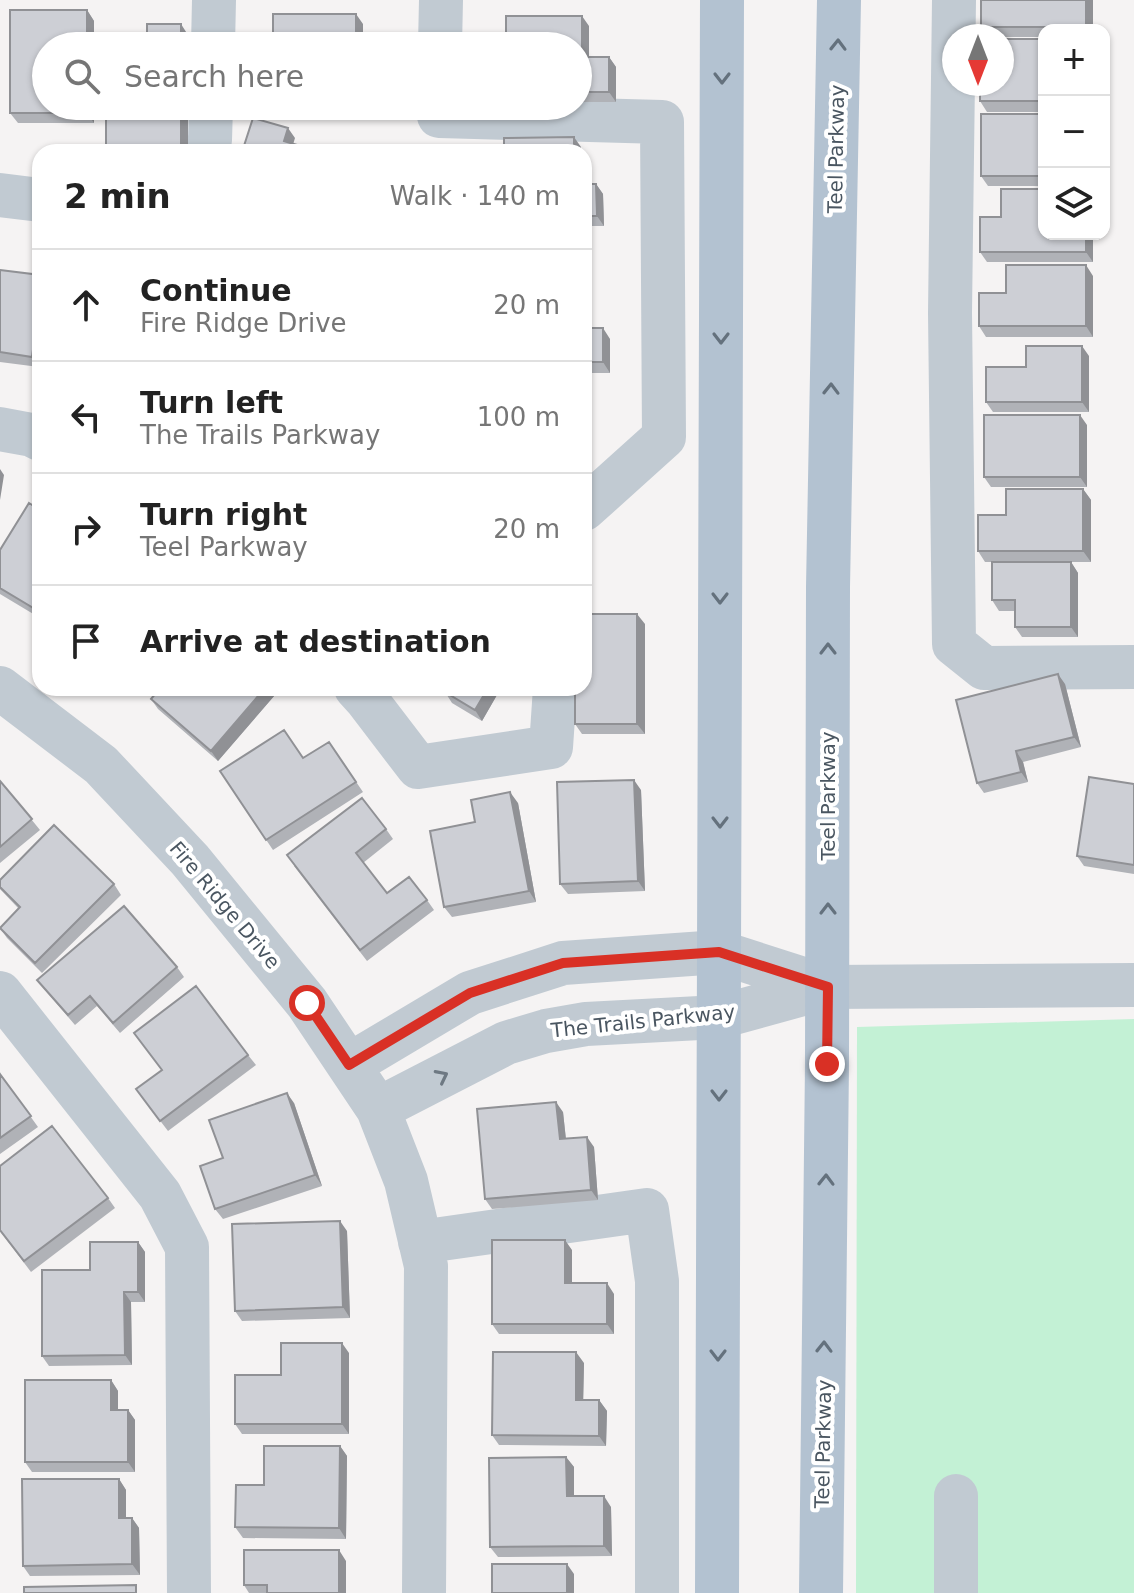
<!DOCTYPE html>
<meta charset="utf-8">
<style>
:root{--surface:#fff;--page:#f6f6f6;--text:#222;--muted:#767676;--line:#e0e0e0}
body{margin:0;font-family:"DejaVu Sans",sans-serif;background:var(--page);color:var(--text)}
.controls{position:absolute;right:24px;top:24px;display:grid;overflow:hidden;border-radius:16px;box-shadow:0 2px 6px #0004}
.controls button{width:72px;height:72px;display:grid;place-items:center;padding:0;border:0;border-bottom:2px solid var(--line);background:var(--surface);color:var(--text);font:40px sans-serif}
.compass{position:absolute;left:942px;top:24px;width:72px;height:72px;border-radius:50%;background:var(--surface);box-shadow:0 2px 6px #0004;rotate:180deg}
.stop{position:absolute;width:24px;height:24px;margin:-18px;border:6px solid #d93025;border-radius:50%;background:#fff}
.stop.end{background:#d93025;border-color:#fff;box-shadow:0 2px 8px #0008}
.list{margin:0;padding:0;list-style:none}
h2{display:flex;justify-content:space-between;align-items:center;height:104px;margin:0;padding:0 32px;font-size:34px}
h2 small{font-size:26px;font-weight:400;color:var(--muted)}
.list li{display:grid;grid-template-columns:52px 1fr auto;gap:24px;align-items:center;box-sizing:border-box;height:112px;padding:0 32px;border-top:2px solid var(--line)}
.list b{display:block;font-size:30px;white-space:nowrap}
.list p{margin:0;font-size:26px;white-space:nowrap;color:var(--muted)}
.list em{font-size:26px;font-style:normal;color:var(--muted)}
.icon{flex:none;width:44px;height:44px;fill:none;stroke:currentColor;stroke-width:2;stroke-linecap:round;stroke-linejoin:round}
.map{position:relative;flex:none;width:1134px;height:1593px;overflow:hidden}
.search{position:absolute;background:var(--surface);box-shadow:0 2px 6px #0004;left:32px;top:32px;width:560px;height:88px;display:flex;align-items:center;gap:20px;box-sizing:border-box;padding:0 28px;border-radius:44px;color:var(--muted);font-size:30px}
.panel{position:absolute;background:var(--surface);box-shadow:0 2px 6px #0004;left:32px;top:144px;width:560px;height:552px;border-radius:24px}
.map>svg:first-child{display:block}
.green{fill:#c3f1d5}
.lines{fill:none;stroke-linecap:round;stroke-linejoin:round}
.minor{stroke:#c1cad2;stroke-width:44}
.major{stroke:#b3c2d1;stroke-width:44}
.wall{fill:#b0b2b7}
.shaded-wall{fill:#909195}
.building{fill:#cdcfd5;stroke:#909195;stroke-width:2}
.oneway{stroke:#64717d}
.oneway2{stroke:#6e7983}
.route{stroke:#d93025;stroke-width:10}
.labels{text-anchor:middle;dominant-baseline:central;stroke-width:8;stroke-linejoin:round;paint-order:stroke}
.street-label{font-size:20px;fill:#4a5661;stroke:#fff}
</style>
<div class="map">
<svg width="1134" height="1593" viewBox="0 0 1134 1593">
<rect width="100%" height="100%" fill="#f5f3f3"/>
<path class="green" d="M1134 1019V1593H856L857 1027Z"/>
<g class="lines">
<path class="minor" d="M954 0 950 313 954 644 984 668 1134 667
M213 46 214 0
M440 46 441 0
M439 116 662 122 664 437 584 509
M205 152 210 140 211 106
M0 195 40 200
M0 429 32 435 40 439
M0 688 101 765 190 860 307 1003 378 1109 406 1181 426 1266 424 1593
M356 688 366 699 418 767 551 747 555 688
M0 993 160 1195 187 1247 189 1593
M349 1065 470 993 563 963 719 952 828 987
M378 1109 506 1043 546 1031 586 1024 719 1017 828 987 1134 985
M420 1242 647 1210 657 1281V1593
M956 1593V1496"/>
<path class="major" d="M717 1593 722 0
M821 1593 827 1064 828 587 839 0"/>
</g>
<path class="wall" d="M1093 0V30H1044V37H1002L988 36 981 27Z
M87 10 94 21V123H18L10 113Z
M589 26V57H609L616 67V102H578V46Z
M1044 39V112H987L980 101 1004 64Z
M188 106V152H111L106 145Z
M1044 114V186H988L981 176Z
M584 184H596L603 194 604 226H584Z
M1001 217 1093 234V262H987L980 252Z
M0 270 40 275V358L39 367 0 362Z
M1093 276V337H986L979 326 1006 293Z
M584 328 610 339V373H584Z
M1089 356V412H993L986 402 1026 367Z
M1087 425V487H991L984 477Z
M1083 489 1091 500V562H985L978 551 1006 515Z
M40 510V618L0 594V550Z
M1071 562 1078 573V637H1022L1015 627V611H999L992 600Z
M645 624V734H582L575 724Z
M1065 684 1081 747 1023 762 1028 782 984 793 977 783Z
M160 688H281L218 761 158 709 151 699Z
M448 688H501L482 721 452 703 445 692Z
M329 742 363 792 273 850 220 771 304 758Z
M0 781 40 830 0 863Z
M1134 784V874L1084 866 1077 856Z
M641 790 645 891 568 894 560 884Z
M518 803 536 902 452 917 444 907 475 822Z
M386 829 393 839 363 863 387 893 427 900 434 910 367 961 294 866Z
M0 880 114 884 121 895 42 973 7 938 0 928 19 909 0 889Z
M177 967 184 977 120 1033 97 1006 75 1025 45 990 37 980Z
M248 1055 256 1065 168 1131 136 1089Z
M0 1074 38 1127 0 1154Z
M294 1103 322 1186 223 1219 215 1209 223 1158Z
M563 1112 566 1139 594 1147 598 1200 492 1209 485 1199Z
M108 1198 115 1208 31 1272 0 1231Z
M347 1231 350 1318 242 1321 235 1311Z
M138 1242 145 1252V1302H131L132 1365 49 1366 42 1356 90 1270Z
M572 1250V1283L614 1294V1334H499L492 1324Z
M349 1353V1434H242L235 1424 281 1375Z
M584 1363 583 1400H599L607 1411 606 1446 499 1445 492 1435Z
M111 1380 118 1391V1410H128L135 1420V1472H32L25 1462Z
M340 1446 347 1456 346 1539 243 1538 235 1527 264 1485Z
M566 1457 574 1467V1496L611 1507 612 1556 498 1557 490 1547Z
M119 1479 126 1490V1518H132L139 1528 140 1575 30 1576 23 1566Z
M346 1561V1593H249L244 1585Z"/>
<path class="shaded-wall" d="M1086 0H1093V30H1088L1086 27Z
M87 10 94 21V46H87Z
M356 14 363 24V46H356Z
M582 16 589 26V67L582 57Z
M181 24 188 35V46H181Z
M609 57 616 67V102L609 92Z
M87 106H94V123L87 113Z
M181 106H188V152H186L181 145Z
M288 128 295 138 291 151 284 141Z
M574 137 581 147V152H574Z
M596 184 603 194 604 226 597 216Z
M1086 234H1093V262L1086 252Z
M1086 265 1093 276V337L1086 326Z
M40 297V358L39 367 32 357Z
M603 328 610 339V373L603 362Z
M1082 346 1089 356V412L1082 402Z
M1080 415 1087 425V487L1080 477Z
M0 469 4 475 0 500Z
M1083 489 1091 500V562L1083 551Z
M1071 562 1078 573V637L1071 627Z
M637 614 645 624V734L637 724Z
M1058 674 1065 684 1081 747 1074 737Z
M138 688H149L143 696Z
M265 688H281L218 761 211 751Z
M488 688H501L482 721 475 710Z
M1016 751 1023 762 1028 782 1021 772Z
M634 780 641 790 645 891 638 881Z
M510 792 518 803 536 902 529 891Z
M287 1093 294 1103 322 1186 315 1175Z
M556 1102 563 1112 567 1150 560 1139Z
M587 1137 594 1147 598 1200 591 1190Z
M340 1221 347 1231 350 1318 343 1307Z
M565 1240 572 1250V1294L565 1283Z
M138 1242 145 1252V1302L138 1292Z
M607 1283 614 1294V1334L607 1324Z
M124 1292 131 1302 132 1365 125 1355Z
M342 1343 349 1353V1434L342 1424Z
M576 1352 584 1363 583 1411 576 1400Z
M111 1380 118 1391V1420L111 1410Z
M599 1400 607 1411 606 1446 599 1436Z
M128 1410 135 1420V1472L128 1462Z
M340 1446 347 1456 346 1539 339 1528Z
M566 1457 574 1467V1507L567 1496Z
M119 1479 126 1490V1528L119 1518Z
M604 1496 611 1507 612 1556 604 1546Z
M132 1518 139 1528 140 1575 132 1564Z
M339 1550 346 1561V1593H339Z
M567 1564 574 1574V1593H567Z"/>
<path class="building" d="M981 0H1086V27H981Z
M10 10H87V46H46V106H87V113H10Z
M273 14H356V46H273Z
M506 16H582V57H609V92H578V46H506Z
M147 24H181V46H106V42H147Z
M1004 39H1044V101H980V84H1002Z
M106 106H181V145H106Z
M981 114H1044V176H981Z
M253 118 288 128 284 141 320 152H242Z
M574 137V152H504V138Z
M584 184H596L597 216H584Z
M1001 189H1044V234H1086V252H980V217H1001Z
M1006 265H1086V326H979V293H1006Z
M0 270 40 275V297L32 357 0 352Z
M584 328H603V362H584Z
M1026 346H1082V402H986V367H1026Z
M984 415H1080V477H984Z
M1006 489H1083V551H978V515H1006Z
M29 503 40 510V612L0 588V550Z
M992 562H1071V627H1015V600H992Z
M584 614H637V724H575V688H584Z
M1058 674 1074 737 1016 751 1021 772 977 783 956 700Z
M160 688H265L211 751 151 699Z
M448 688H488L475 710 445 692Z
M284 730 303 758 329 742 356 782 266 840 220 771Z
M1089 777 1134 784V865L1077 856Z
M634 780 638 881 560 884 557 782Z
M0 781 32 819 0 847Z
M510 792 529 891 444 907 430 831 475 822 471 800Z
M362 798 386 829 356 853 387 893 409 877 427 900 360 950 287 855Z
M54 825 114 884 35 963 0 928 20 907 0 887V880Z
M124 906 177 967 113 1023 90 996 68 1015 37 980Z
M196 986 248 1055 160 1121 136 1089 162 1070 134 1033Z
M0 1074 31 1116 0 1138Z
M287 1093 315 1175 215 1209 200 1166 223 1158 209 1120Z
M556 1102 560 1139 587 1137 591 1190 485 1199 477 1109Z
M52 1126 108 1198 24 1261 0 1230V1166Z
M340 1221 343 1307 235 1311 232 1224Z
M492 1240H565V1283H607V1324H492Z
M90 1242H138V1292H124L125 1355 42 1356V1270H90Z
M281 1343H342V1424H235V1375H281Z
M493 1352H576V1400H599V1436L492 1435Z
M25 1380H111V1410H128V1462H25Z
M264 1446H340L339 1528 235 1527 236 1485H264Z
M566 1457 567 1496H604V1546L490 1547 489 1458Z
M22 1479H119V1518H132V1564L23 1566Z
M244 1550H339V1593H267V1585H244Z
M492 1564H567V1593H492Z
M136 1585V1593H24V1587Z"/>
<defs><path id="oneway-chevron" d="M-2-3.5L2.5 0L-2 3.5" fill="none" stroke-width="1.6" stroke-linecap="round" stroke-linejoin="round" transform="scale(2)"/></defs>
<g class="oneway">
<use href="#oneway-chevron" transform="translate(838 45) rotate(-89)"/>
<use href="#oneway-chevron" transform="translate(722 78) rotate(90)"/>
<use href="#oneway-chevron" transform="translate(721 338) rotate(90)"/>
<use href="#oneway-chevron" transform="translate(831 389) rotate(-89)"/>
<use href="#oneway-chevron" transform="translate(720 598) rotate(90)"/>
<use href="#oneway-chevron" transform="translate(828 649) rotate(-90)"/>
<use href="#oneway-chevron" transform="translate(720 822) rotate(90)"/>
<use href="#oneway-chevron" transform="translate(828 909) rotate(-90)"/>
<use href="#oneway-chevron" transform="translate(719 1095) rotate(90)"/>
<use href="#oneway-chevron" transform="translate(826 1180) rotate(-89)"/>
<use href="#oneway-chevron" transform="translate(824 1347) rotate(-89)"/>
<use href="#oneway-chevron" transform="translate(718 1355) rotate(90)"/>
</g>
<use class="oneway2" href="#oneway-chevron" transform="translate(442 1076) rotate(-27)"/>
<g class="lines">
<path class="route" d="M307 1003 349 1065 470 993 563 963 719 952 828 987 827 1064"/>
</g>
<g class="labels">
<g class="street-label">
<text transform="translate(836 149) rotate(-89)">Teel Parkway</text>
<text transform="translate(828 796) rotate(-90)">Teel Parkway</text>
<text transform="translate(225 905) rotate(50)">Fire Ridge Drive</text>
<text transform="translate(643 1021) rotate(-6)">The Trails Parkway</text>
<text transform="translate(823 1444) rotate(-89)">Teel Parkway</text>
</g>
</g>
</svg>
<div class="controls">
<button>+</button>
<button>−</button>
<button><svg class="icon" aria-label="layers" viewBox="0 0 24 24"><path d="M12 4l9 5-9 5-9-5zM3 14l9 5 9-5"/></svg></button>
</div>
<svg class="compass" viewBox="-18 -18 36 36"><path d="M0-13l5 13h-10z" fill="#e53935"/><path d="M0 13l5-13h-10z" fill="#767676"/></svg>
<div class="stop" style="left:307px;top:1003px"></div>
<div class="stop end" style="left:827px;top:1064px"></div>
<div class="search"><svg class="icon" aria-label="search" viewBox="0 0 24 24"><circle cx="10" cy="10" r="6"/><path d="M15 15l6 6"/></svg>Search here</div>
<section class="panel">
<h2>2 min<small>Walk · 140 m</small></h2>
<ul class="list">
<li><svg class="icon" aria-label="ahead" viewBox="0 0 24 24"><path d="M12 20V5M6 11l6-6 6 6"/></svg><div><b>Continue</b><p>Fire Ridge Drive</p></div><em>20 m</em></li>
<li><svg class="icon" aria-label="left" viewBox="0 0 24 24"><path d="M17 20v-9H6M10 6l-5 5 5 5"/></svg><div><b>Turn left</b><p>The Trails Parkway</p></div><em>100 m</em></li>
<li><svg class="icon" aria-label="right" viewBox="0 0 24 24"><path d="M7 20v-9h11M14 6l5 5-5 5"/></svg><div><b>Turn right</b><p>Teel Parkway</p></div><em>20 m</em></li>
<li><svg class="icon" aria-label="arrive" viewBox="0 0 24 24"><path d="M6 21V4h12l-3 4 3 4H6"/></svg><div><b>Arrive at destination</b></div></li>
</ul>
</section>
</div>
